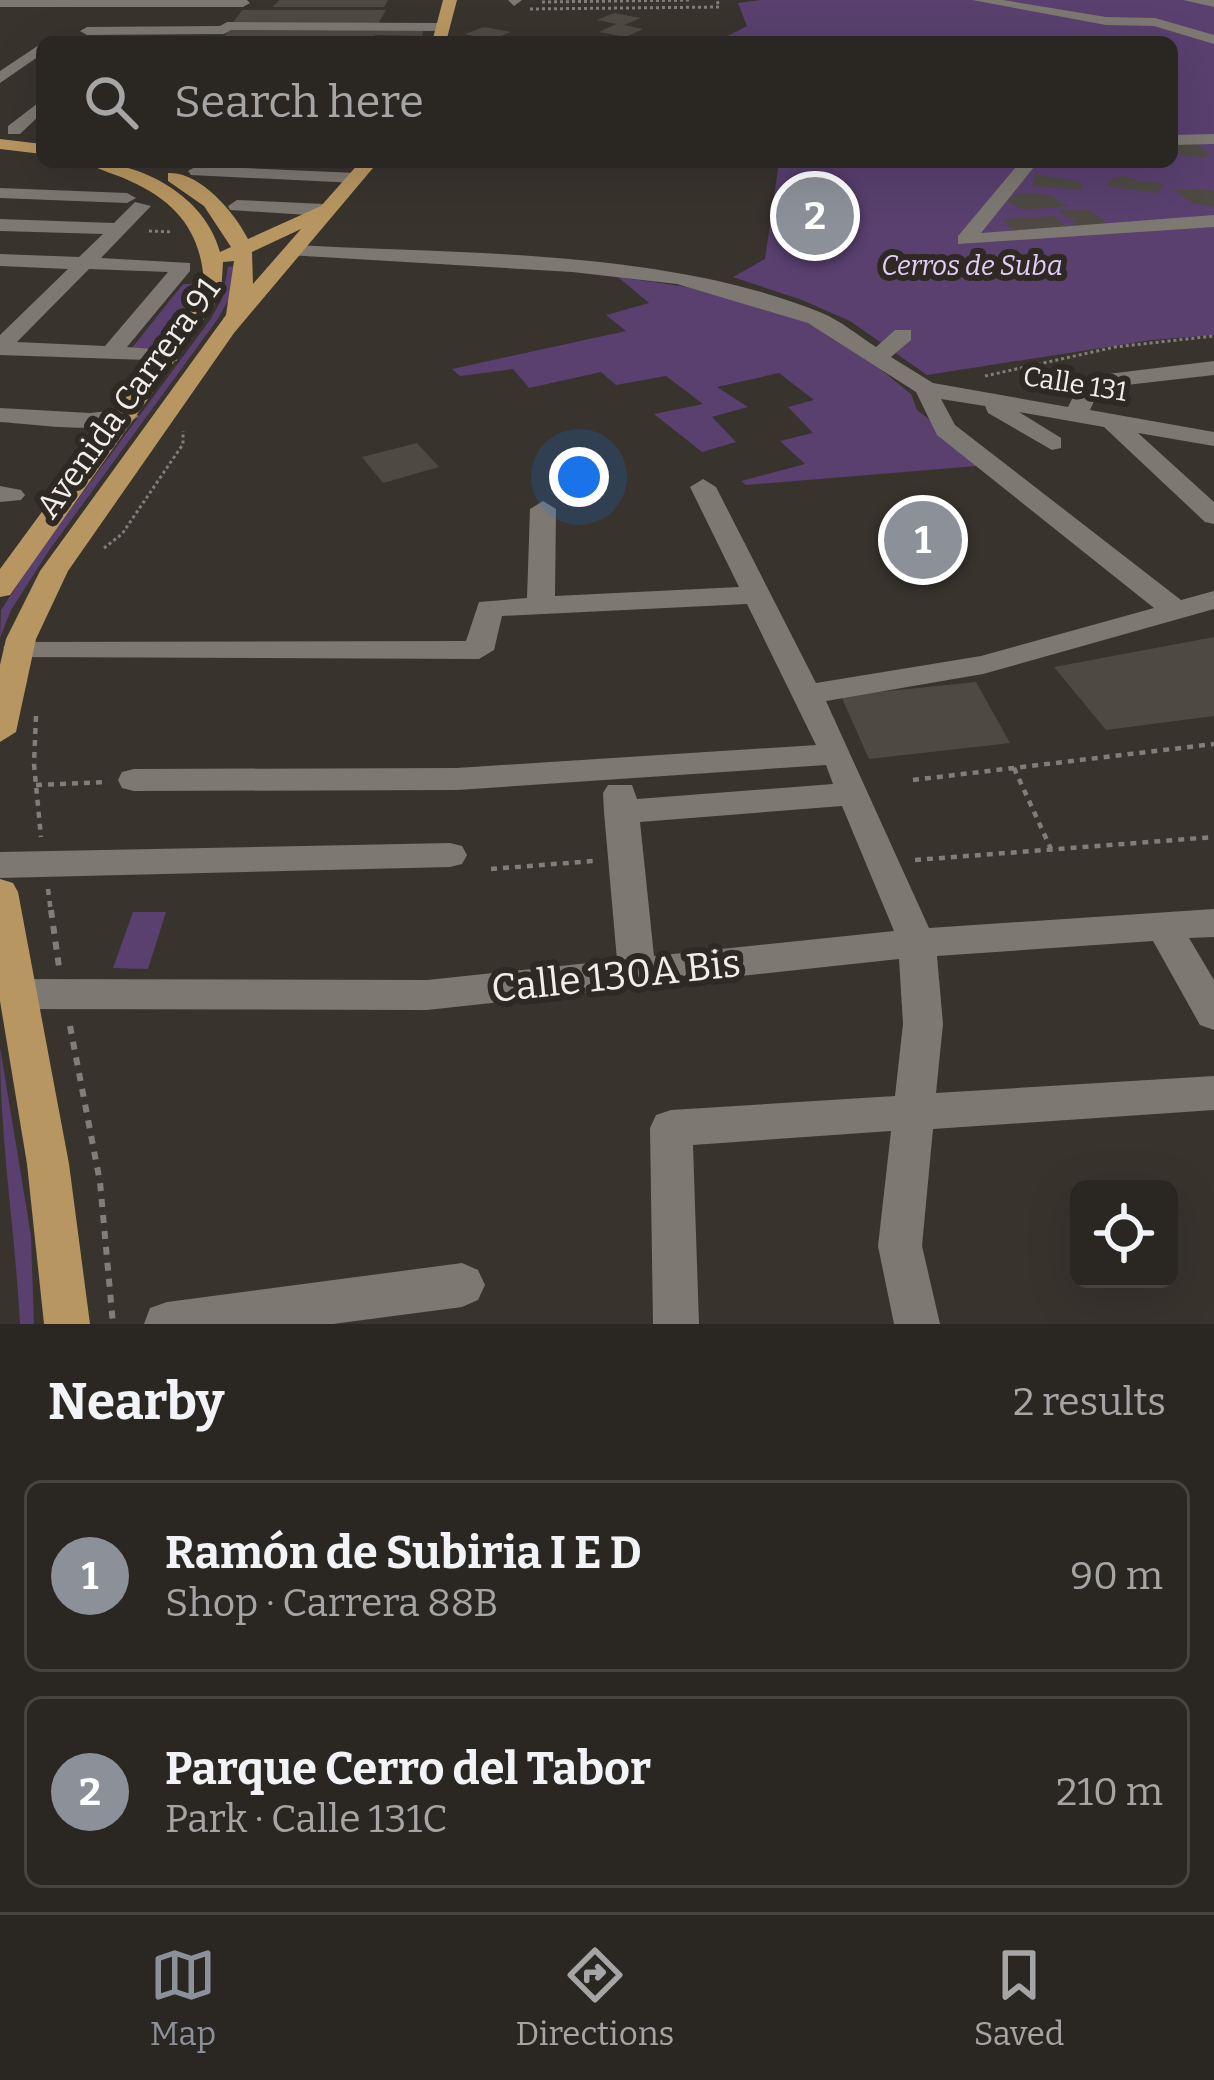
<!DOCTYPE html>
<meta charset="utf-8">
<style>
:root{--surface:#2a2622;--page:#322e2a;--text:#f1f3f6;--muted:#a5a5a5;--line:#464340;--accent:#8c9099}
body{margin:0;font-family:Bitter,serif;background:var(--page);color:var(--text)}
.controls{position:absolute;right:36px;bottom:36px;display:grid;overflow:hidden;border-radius:18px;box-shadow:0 12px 48px #0002}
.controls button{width:108px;height:108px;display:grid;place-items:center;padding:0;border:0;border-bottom:3px solid var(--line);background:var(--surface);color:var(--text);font:60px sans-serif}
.you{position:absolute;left:579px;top:477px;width:42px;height:42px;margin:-30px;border:9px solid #fff;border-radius:50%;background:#1a73e8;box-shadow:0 0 0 18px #1a73e833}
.badge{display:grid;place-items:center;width:78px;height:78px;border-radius:50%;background:var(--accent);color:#fff;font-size:39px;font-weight:700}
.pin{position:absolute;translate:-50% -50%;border:6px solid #fff;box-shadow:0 3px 12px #0006}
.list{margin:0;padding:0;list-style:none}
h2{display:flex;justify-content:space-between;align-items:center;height:156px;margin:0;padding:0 48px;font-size:51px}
h2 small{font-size:39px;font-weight:400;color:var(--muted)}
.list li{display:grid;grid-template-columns:78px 1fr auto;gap:36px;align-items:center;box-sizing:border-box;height:192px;margin:0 24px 24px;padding:0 24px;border:3px solid var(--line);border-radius:18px}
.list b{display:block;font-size:45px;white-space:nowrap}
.list p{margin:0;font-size:39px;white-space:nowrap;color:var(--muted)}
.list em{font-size:39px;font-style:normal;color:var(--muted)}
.icon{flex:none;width:66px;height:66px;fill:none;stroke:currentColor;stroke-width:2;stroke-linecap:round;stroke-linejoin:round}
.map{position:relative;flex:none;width:1214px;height:1324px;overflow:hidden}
.search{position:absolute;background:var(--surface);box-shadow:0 12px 48px #0002;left:36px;right:36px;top:36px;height:132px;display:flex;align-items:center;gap:30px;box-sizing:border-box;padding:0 42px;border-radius:18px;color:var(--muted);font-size:45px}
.sheet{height:588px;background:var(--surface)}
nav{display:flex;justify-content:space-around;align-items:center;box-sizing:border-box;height:168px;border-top:3px solid var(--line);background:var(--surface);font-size:33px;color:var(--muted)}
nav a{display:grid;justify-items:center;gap:6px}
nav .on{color:var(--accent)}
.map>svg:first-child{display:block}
.green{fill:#59406f}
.building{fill:#4e4a43}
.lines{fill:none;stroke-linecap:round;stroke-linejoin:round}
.path-far2{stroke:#817d78;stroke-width:3;stroke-dasharray:3 3;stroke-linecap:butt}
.path-far1{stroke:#817d78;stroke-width:4.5;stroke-dasharray:6 6;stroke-linecap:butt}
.path{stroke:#817d78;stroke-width:6;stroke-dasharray:8 8;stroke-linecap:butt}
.minor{fill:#7d7871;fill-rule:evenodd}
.major{fill:#b89661;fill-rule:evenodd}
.labels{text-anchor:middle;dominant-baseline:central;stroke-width:12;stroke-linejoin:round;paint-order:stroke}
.far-park-label{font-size:27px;font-style:italic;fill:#e2cdf8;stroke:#2e2923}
.far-street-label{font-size:27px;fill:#f1eeea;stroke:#2e2923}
.street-label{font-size:33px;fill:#f1eeea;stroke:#2e2923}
.near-street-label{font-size:39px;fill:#f1eeea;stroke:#2e2923}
</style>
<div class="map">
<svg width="1214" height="1324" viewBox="0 0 1214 1324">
<rect width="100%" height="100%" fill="#38332d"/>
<path class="green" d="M760 0H1214V335L1152 340 927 375 850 321 802 300 733 277 765 259 779 162H1172V42H716L747 26 738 3Z
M234 266 229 299 217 320 50 549 11 610 0 638 1 610 41 549 210 320 222 299 228 267Z
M618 277 687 287 795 317 846 341 911 394 917 410 989 465 746 485 741 481 805 464 780 441 813 433 788 407 814 400 779 373 717 387 748 407 712 417 736 442 702 452 654 414 703 404 666 376 616 385 601 372 529 388 513 369 460 376 452 369 626 331 606 315 649 303Z
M183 284H192L185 309 157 350 131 349Z
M133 912H166L148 969 113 968Z
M0 1047 31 1236 34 1324H20C15 1230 0 1141 0 1047Z"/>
<path class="building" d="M280 0H388L384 7H272Z
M242 10H386L378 24H232Z
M614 13 641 18 624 25 643 29 626 37 599 32 616 24 597 20Z
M231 27 424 28 422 36 375 35 371 42H221Z
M484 27 511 32 485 42H473L483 38 465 34Z
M1172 143H1197L1211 157 1181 156Z
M1034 174 1082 182 1083 190 1033 186Z
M1123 176 1139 181 1164 183 1158 193 1107 186 1109 180Z
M1199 189 1214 191V207L1193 203 1173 190Z
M1022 193 1050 195 1068 206 1023 210 1005 199Z
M1058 210H1090L1110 226 1078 227 1070 220 1079 219 1076 217H1067Z
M1055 216 1068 229 1013 232 1003 219Z
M417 443 439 467 383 483 362 457Z
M1214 637V716L1106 730 1054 667Z
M976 682 1010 743 869 759 841 696Z"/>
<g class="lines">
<path class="path-far2" d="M542 2 691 0
M530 9 719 7 717 0
M149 231 173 232
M985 376 1115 347 1214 336
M104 548 122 534 183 444V431"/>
<path class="path-far1" d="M36 716 34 764 41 837
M1014 768 1051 849
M913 780 1214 744
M36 785 108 782
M915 860 1214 837
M491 869 593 861
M48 889 51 913"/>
<path class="path" d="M51 910 59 967
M70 1026 100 1182 113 1324"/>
<path class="minor" d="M0 0H247L250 3 243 7H0Z
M508 0H522L514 6Z
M972 0H1003L1106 17 1155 18 1214 35V44L1154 26 1106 25Z
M1183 0H1214V7Z
M227 22 443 23 450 27 443 31 231 30 224 34 87 35 80 31 87 27 220 26Z
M42 43V54L0 83V71Z
M42 100V113L20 134H8V126Z
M1214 134V144L1172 145V135Z
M1020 162H1038L981 233 1214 215V227L958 244V236Z
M197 166 356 173 365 178 356 183 191 175 188 171Z
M0 188 127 193 136 198 127 203 0 198Z
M237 200 324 204 333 210 324 216 230 210 228 206Z
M135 202 151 206 101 258 190 263V271L127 347 177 351V361L0 355V335L68 269 0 266V254L79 257 103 234 0 231V219L114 223ZM89 269 168 272 105 346 17 342Z
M295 245C461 254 667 249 822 313 841 321 859 336 876 347L895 330H911V340L891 357 933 383 1068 407 1083 377 1214 361V375L1100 388 1090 410 1214 432V446L1138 433 1214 502V524L1205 522 1104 427 1019 412 1061 438V448L1052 450 988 413 985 406 941 399 955 425 1181 600 1214 591V609L983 674 826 701 929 928 1214 909V937L1189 938 1214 980V1030L1200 1025 1153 941 937 956 943 1024 936 1093 1214 1076V1110L933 1129 922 1246 940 1324H894L878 1246 891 1131 693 1145 699 1324H653L650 1128 656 1115 671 1110 895 1096 903 1024 899 959 427 1010 16 1009 2 1005 0 988 16 979 427 980 617 960 604 812 603 793 608 785H632L637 799 833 784 826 765 457 790 134 791 122 788 118 780 122 772 134 769 457 768 816 745 747 604 502 616 494 650 479 659 18 657 3 648 8 642 466 641 479 602 527 598 530 509 543 501 556 509 555 596 739 587 690 487 703 479 716 487 816 683 981 656 1154 608 937 435 916 392 808 323 677 284 572 272 288 255 285 251ZM842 806 894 931 654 956 640 822Z
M0 408 90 413 127 409 139 416C113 437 34 424 0 422Z
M0 486 21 490 25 495 21 500 0 502Z
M450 843 462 846 467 855 462 864 450 867 0 878V852Z
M462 1263 478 1270 485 1285 478 1300 462 1307 333 1324H144L150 1308 167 1302Z"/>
<path class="major" d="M443 0H457L446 42H432Z
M0 139 42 144V154L0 149Z
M87 162C142 162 205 196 220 252L231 247 204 206 168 181V173C200 171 235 213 248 239L321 206 360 162H378L234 333 68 571 36 639 16 732 0 742V665L6 639 40 571 226 315 234 261 223 262 221 295 10 595 0 597V569L204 291C204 237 180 203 130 181 116 174 99 171 87 162ZM301 229 253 284 252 252Z
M0 879 13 883 18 892 69 1164 90 1324H44L27 1164 0 1001Z"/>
</g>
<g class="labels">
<g class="far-park-label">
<text x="972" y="266">Cerros de Suba</text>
</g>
<g class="far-street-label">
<text transform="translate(1075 384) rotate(9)">Calle 131</text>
</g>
<g class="street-label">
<text transform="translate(128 398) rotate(-54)">Avenida Carrera 91</text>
</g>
<g class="near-street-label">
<text transform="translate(616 976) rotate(-6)">Calle 130A Bis</text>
</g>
</g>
</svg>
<div class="controls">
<button><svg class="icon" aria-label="locate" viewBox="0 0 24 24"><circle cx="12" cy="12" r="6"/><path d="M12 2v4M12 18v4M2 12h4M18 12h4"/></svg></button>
</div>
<div class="you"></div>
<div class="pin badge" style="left:923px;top:540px">1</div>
<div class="pin badge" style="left:815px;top:216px">2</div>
<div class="search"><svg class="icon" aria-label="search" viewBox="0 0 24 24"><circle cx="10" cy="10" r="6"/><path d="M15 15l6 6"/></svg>Search here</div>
</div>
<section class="sheet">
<h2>Nearby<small>2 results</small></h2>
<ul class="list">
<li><span class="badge">1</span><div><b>Ramón de Subiria I E D</b><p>Shop · Carrera 88B</p></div><em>90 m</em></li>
<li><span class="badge">2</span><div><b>Parque Cerro del Tabor</b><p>Park · Calle 131C</p></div><em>210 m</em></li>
</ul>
</section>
<nav>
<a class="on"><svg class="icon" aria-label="map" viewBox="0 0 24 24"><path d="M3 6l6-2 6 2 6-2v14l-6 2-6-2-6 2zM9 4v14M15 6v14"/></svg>Map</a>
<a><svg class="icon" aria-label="directions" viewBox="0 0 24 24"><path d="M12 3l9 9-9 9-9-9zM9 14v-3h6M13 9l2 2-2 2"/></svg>Directions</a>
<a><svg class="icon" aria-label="saved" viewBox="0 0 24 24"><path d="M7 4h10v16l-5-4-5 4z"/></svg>Saved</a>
</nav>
